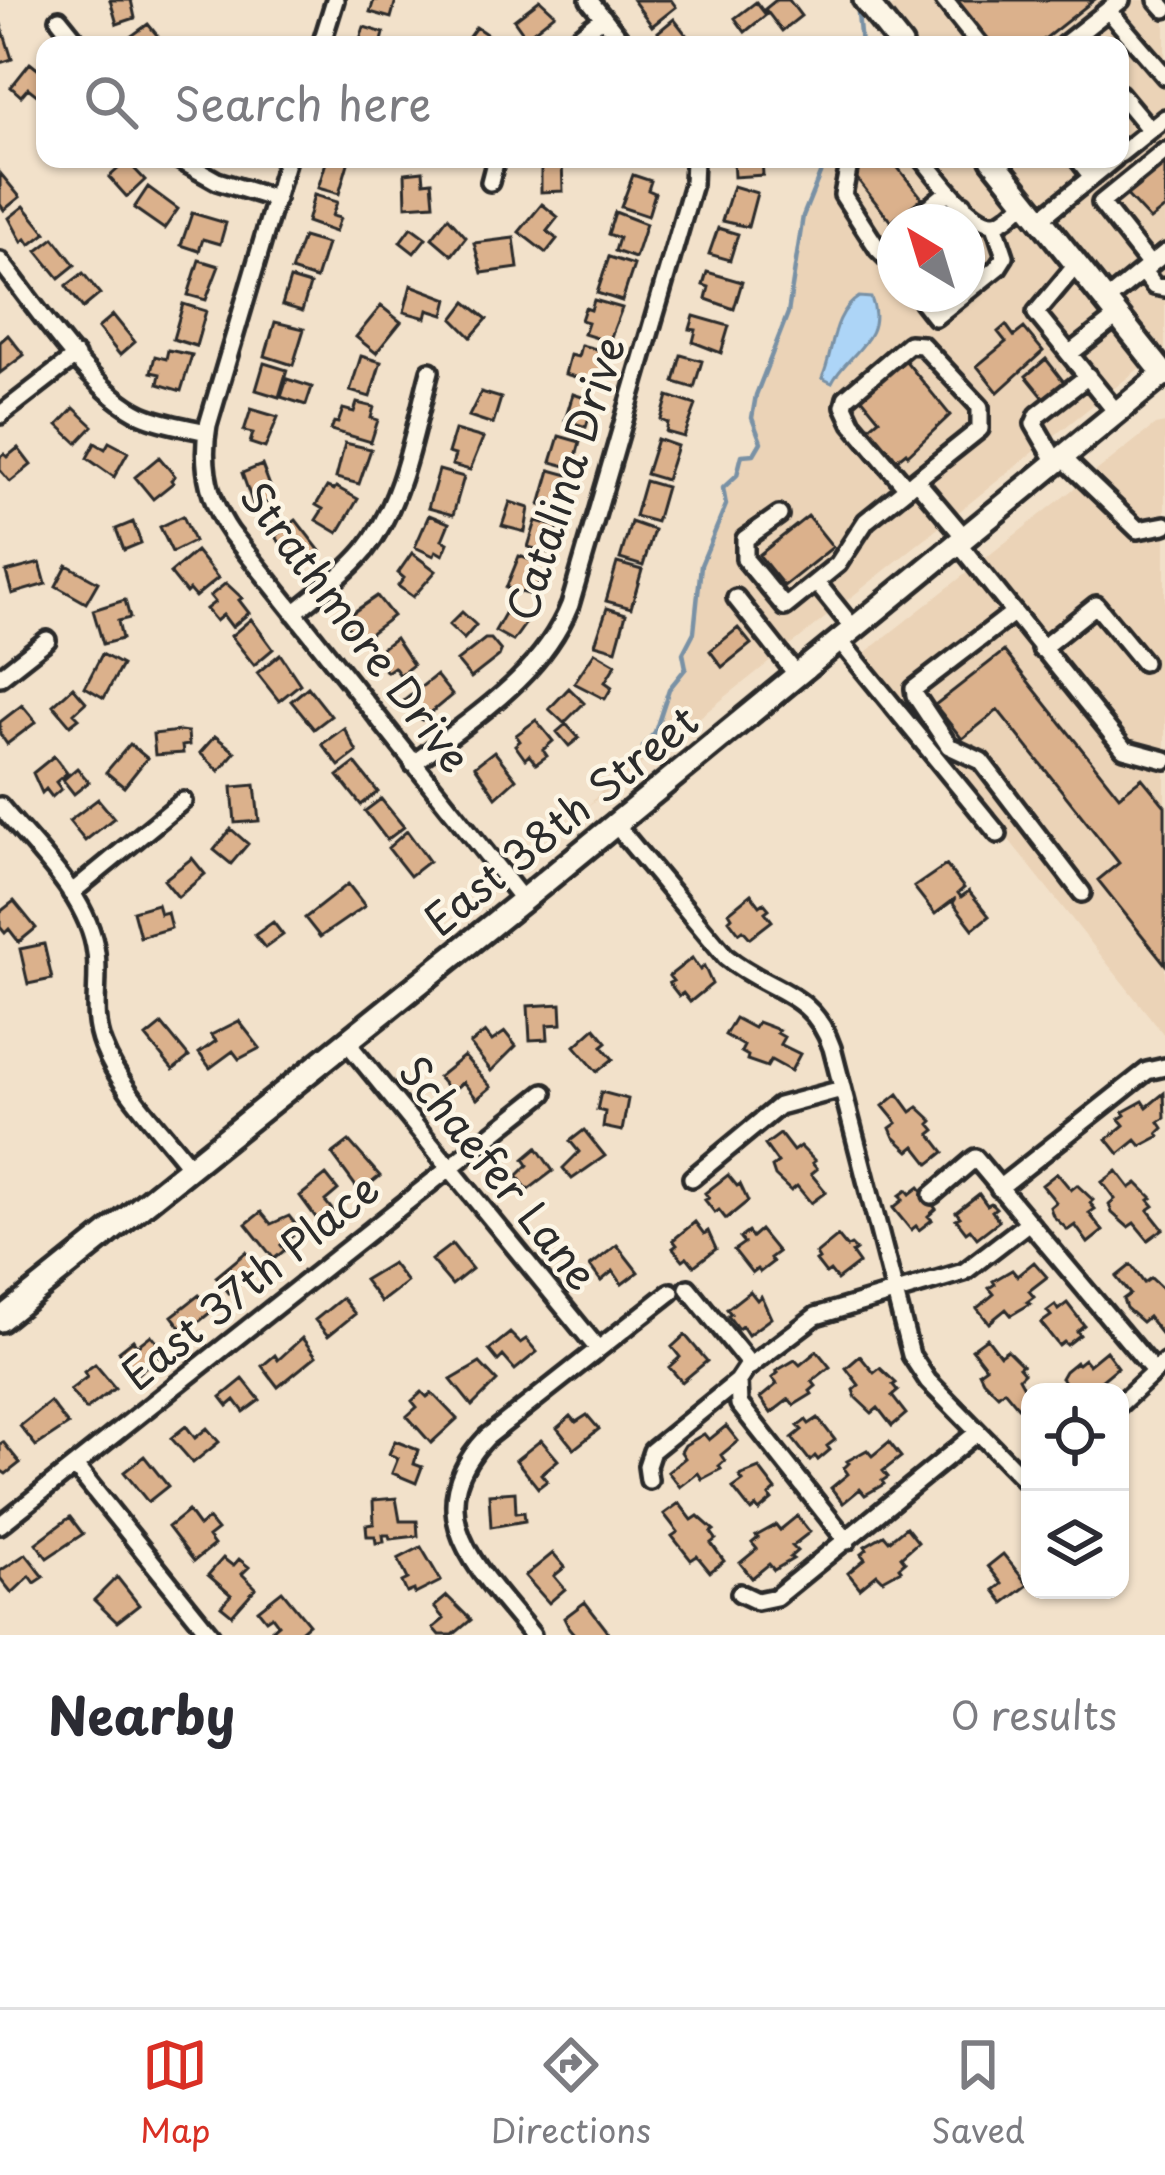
<!DOCTYPE html>
<style>
:root{--surface:#fff;--page:#f2f2f3;--text:#2b2b33;--muted:#7c7c81;--line:#e1e1e2;--accent:#d93025}
body{margin:0;font-family:"Playpen Sans",sans-serif;background:var(--page);color:var(--text)}
.controls{position:absolute;right:36px;bottom:36px;display:grid;overflow:hidden;border-radius:24px;box-shadow:0 3px 9px #0004}
.controls button{width:108px;height:108px;display:grid;place-items:center;padding:0;border:0;border-bottom:3px solid var(--line);background:var(--surface);color:var(--text);font:60px sans-serif}
.compass{position:absolute;left:877px;top:204px;width:108px;height:108px;border-radius:50%;background:var(--surface);box-shadow:0 3px 9px #0004;rotate:322deg}
.list{margin:0;padding:0;list-style:none}
h2{display:flex;justify-content:space-between;align-items:center;height:156px;margin:0;padding:0 48px;font-size:51px}
h2 small{font-size:39px;font-weight:400;color:var(--muted)}
.icon{flex:none;width:66px;height:66px;fill:none;stroke:currentColor;stroke-width:2;stroke-linecap:round;stroke-linejoin:round}
.map{position:relative;flex:none;width:1165px;height:1635px;overflow:hidden}
.search{position:absolute;background:var(--surface);box-shadow:0 3px 9px #0004;left:36px;right:36px;top:36px;height:132px;display:flex;align-items:center;gap:30px;box-sizing:border-box;padding:0 42px;border-radius:24px;color:var(--muted);font-size:45px}
.sheet{height:372px;background:var(--surface)}
nav{display:flex;justify-content:space-around;align-items:center;box-sizing:border-box;height:168px;border-top:3px solid var(--line);background:var(--surface);font-size:33px;color:var(--muted)}
nav a{display:grid;justify-items:center;gap:6px}
nav .on{color:var(--accent)}
.map>svg:first-child{display:block}
.built{fill:#ebd3b7;fill-rule:evenodd}
.water{fill:#add5f7;stroke:#7991a5;stroke-width:3}
.lines{fill:none;stroke-linecap:round;stroke-linejoin:round}
.stream{stroke:#7991a5;stroke-width:4.5}
.building{fill:#dbb18c;stroke:#2b2b2b;stroke-width:3}
.minor-casing{stroke:#2b2b2b;stroke-width:24}
.major-casing{stroke:#2b2b2b;stroke-width:30}
.minor{stroke:#fcf5e5;stroke-width:15}
.major{stroke:#fcf5e5;stroke-width:21}
.labels{text-anchor:middle;dominant-baseline:central;stroke-width:9;stroke-linejoin:round;paint-order:stroke}
.street-label{font-size:42px;fill:#2b2b2b;stroke:#fcf5e5}
</style>
<div class="map">
<svg width="1165" height="1635" viewBox="0 0 1165 1635">
<rect width="100%" height="100%" fill="#f2e1ca"/>
<filter id="ink" filterUnits="userSpaceOnUse"><feTurbulence type="fractalNoise" baseFrequency=".00833" numOctaves="2"/><feDisplacementMap in="SourceGraphic" scale="24" xChannelSelector="R" yChannelSelector="G"/><feConvolveMatrix kernelMatrix="1 2 1 2 8 2 1 2 1" color-interpolation-filters="sRGB"/></filter>
<g filter="url(#ink)">
<path class="built" d="M901 0H1165V351L1010 159H1120V45H917L889 10Z
M826 159H975L1141 367 588 806 655 732 669 689 686 668 683 653 694 632 701 565 726 505 723 488 736 475 742 455 754 454 761 443 752 418 756 395 788 313 803 216ZM895 222H967V294H895Z
M1165 423V1036L862 655 1155 425Z"/>
<path class="water" d="M859 297 871 298C888 339 846 354 832 383L822 378C834 352 831 314 859 297Z"/>
<g class="lines">
<path class="stream" d="M858 13 861 45
M643 747 655 732 669 689 686 668 683 653 694 632 701 565 726 505 723 488 737 475 742 455 754 454 761 442 752 418 756 395 788 313 803 216 826 159"/>
</g>
<path class="building" d="M110 0H131L135 18 117 24Z
M374 0H396L391 18 370 12Z
M540 0 555 14 526 37 514 20Z
M633 0H671L676 7 652 26Z
M776 0H789L801 16 782 31 765 9Z
M954 0H1094L1037 45H990Z
M756 2 766 15 745 32 735 18Z
M674 19 691 41 686 45H666L658 32Z
M0 21 12 59 0 63Z
M148 24 165 45H130L126 40Z
M364 27 384 33 381 45H358Z
M476 27 489 36 497 45H463Z
M30 63 45 75V87L38 96 28 88 21 96 11 87Z
M1160 157 1165 163V208L1150 220 1123 191Z
M327 159 349 160 339 194 318 188Z
M541 159H562L563 191 541 192Z
M733 159H762L763 175 734 177Z
M854 159H891L922 198 891 222 851 171Z
M127 161 145 180 127 197 109 177Z
M423 171 424 182 432 181 434 204 406 206 405 173Z
M0 173 20 197 4 210 0 204Z
M633 175 651 181 648 190 655 193 648 216 621 207Z
M733 186 757 193 748 227 722 221Z
M148 187 178 209 164 229 134 208Z
M314 195 337 202 332 216 340 218 335 232 307 222Z
M542 204 558 217 547 231 557 239 546 253 519 232Z
M24 206 46 233 30 245 26 239 22 242 9 218Z
M615 212 646 224 635 258 615 251 619 238 608 234Z
M192 213 226 223 220 244 203 239 199 251 181 245Z
M448 217 466 237 452 255 432 238Z
M411 227 426 238 414 253 400 242Z
M718 228 738 234 730 260 709 254Z
M303 237 327 244 316 279 291 271Z
M54 238 75 265 59 278 37 251Z
M514 238 518 268 482 273 474 243Z
M609 257 634 265 622 301 597 293Z
M199 260 219 266 206 300 188 295Z
M707 272 742 282 734 309 706 299 709 287 703 285Z
M83 273 100 294 83 308 66 286Z
M290 279 310 285 302 311 282 305Z
M411 285 448 299 444 315 428 310 426 318 404 312Z
M594 300 622 308 609 342 584 334 588 322 581 320 585 308 591 310Z
M466 302 487 319 471 337 453 319Z
M183 304 206 311 196 346 173 339Z
M381 306 401 322 376 353 356 337Z
M113 315 135 342 120 355 98 328Z
M694 316 729 326 721 353 693 342 696 330 690 329Z
M275 322 304 329 293 365 265 356Z
M1006 325 1014 336 1024 328 1043 351 998 392 977 366 1006 342 998 332Z
M8 335 24 355 0 373V342Z
M581 345 600 350 597 360 605 362 599 384 565 374 570 355 578 357Z
M168 350 192 355 181 391 158 384 160 374 151 372 155 356 166 359Z
M681 355 702 361 694 388 674 382Z
M361 356 381 362 370 397 350 391Z
M1046 359 1067 386 1047 402 1026 376Z
M905 360 950 415 908 455 906 452 895 461 868 428 879 419 861 397Z
M264 363 287 370 279 397 256 390Z
M287 379 312 387 306 405 281 397Z
M481 392 501 398 493 424 469 416Z
M573 394 594 401 586 427 565 420Z
M668 396 696 405 684 437 666 432 668 423 661 420Z
M357 403 374 407 371 418 378 420 371 442 331 430 334 422 338 423 343 409 354 412Z
M74 408 93 426 77 443 58 425Z
M251 409 278 417 265 448 250 443 253 433 244 431Z
M455 430 483 438 470 470 452 465 455 455 448 453Z
M559 436 580 442 573 468 551 462Z
M657 439 677 446 666 480 646 474Z
M109 442 128 452 114 477 87 458 95 443 105 449Z
M345 443 371 449 359 484 336 478Z
M18 448 31 465 10 482 0 470V457L4 454 7 457Z
M159 457 175 476 171 480 173 483 153 499 135 477Z
M262 465 275 499 254 507 242 473Z
M439 470 464 477 453 515 428 508Z
M550 470 572 476 562 511 540 505Z
M645 481 666 487 656 522 635 516Z
M327 487 334 490 336 487 358 499 338 533 316 520 323 509 316 505Z
M510 502 529 508 525 532 502 526Z
M429 515 449 523 442 540 448 543 443 555 436 551 434 556 415 547Z
M183 516 194 541 172 552 160 527Z
M808 516 833 547 784 586 759 555Z
M296 520 320 551 299 568 275 536Z
M536 521 558 527 550 553 528 547Z
M133 522 141 543 124 550 116 529Z
M631 522 654 530 643 566 620 559Z
M196 551 218 578 195 597 189 590 186 593 170 573Z
M412 553 436 571 413 597 398 586 404 578 398 573Z
M519 556 537 562 535 571 541 573 535 596 506 588Z
M40 563 46 584 12 594 6 572Z
M617 563 642 570 631 608 606 601Z
M67 565 98 582 86 603 56 586Z
M226 583 242 598 239 600 249 613 232 627 223 615 216 621 206 609 215 602 210 596Z
M377 596 393 616 360 641 342 620Z
M125 600 130 618 118 621 122 639 103 644 93 610Z
M508 608 528 620 513 641 495 631Z
M607 608 626 614 616 650 595 644Z
M462 612 476 625 464 639 449 625Z
M251 619 273 649 254 665 231 636Z
M738 628 751 644 722 667 710 651Z
M395 638 413 665 400 675 394 667 387 672 373 655Z
M485 639H491L501 651 499 656 471 678 457 661Z
M1004 651 1119 796 1142 778 1165 806V964L1098 880 1119 863 998 710 962 739 935 705Z
M595 652 616 664 605 682 612 687 605 699 574 683Z
M102 654 122 665 104 698 85 687Z
M280 654 300 684 279 701 257 673Z
M436 675 452 695 422 720 405 700Z
M73 687 86 702 74 713 79 718 70 725 53 705Z
M308 687 331 716 314 729 291 701Z
M569 688 584 703 564 723 549 709Z
M22 705 36 722 7 744 0 734V722Z
M536 720 553 741 543 750 547 756 536 764 529 755 525 759 515 745 520 741 516 735Z
M566 724 579 738 569 746 557 732Z
M344 728 357 752 339 766 322 744Z
M180 731 188 732 189 745 182 746 183 753 155 755 153 734Z
M215 736 235 752 219 771 200 753Z
M130 744 147 758 124 787 106 772Z
M494 751 516 779 496 797 475 766Z
M54 756 67 773 56 782 61 789 52 797 46 789 42 793 33 773Z
M355 763 378 792 361 805 338 776Z
M77 768 89 782 74 794 63 780Z
M255 785 259 821 235 823 232 787Z
M98 799 114 818 85 841 69 821Z
M381 799 404 827 387 840 365 811Z
M231 829 248 844 231 864 214 850Z
M407 831 429 861 410 876 388 848Z
M192 858 205 874 178 897 164 880Z
M946 865 964 888 958 893 961 897 969 891 989 916 973 929 953 903 956 898 935 914 914 887Z
M348 884 365 906 320 937 305 918Z
M751 894 760 906 764 903 769 909 765 912 772 921 750 938 743 930 739 933 729 920 732 917 729 912Z
M14 901 36 928 19 942 9 929 5 933 0 927V912Z
M157 904 160 914 167 912 171 928 140 937 133 911Z
M273 922 283 935 265 948 255 935Z
M44 944 52 979 28 984 20 949Z
M692 958 700 970 704 966 712 984 690 1002 683 993 679 996 669 983 673 981 669 976Z
M561 1004 562 1024 547 1025 548 1039 530 1040 528 1006Z
M735 1018 754 1028 758 1022 779 1030 777 1033 784 1037 780 1044 800 1054 791 1071 771 1060 767 1067 747 1060 748 1056 741 1052 744 1046 725 1035Z
M239 1021 260 1048 239 1059 233 1051 210 1068 199 1053 216 1041 211 1035Z
M162 1024 189 1057 173 1070 146 1037Z
M595 1028 607 1042 602 1046 613 1059 597 1072 575 1046Z
M485 1032 492 1041 505 1032 516 1046 491 1071 470 1044Z
M464 1056 491 1087 477 1099 463 1082 451 1092 438 1077Z
M601 1092 628 1099 622 1131 603 1127 605 1112 597 1110Z
M1164 1093 1165 1118 1159 1122 1163 1128 1158 1133 1160 1136 1141 1146 1136 1140 1119 1154 1107 1139 1124 1125 1119 1119 1125 1115 1123 1112 1143 1101 1147 1107Z
M898 1094 911 1112 918 1107 933 1121 930 1124 935 1130 930 1134 944 1152 929 1164 915 1146 909 1151 894 1137 890 1128 897 1123 883 1106Z
M584 1130 605 1156 572 1179 563 1168 579 1152 570 1141Z
M780 1134 793 1151 800 1146 815 1161 812 1163 817 1169 811 1174 826 1192 811 1203 797 1186 791 1191 775 1176 772 1167 778 1163 765 1145Z
M349 1141 380 1176 360 1192 332 1154Z
M537 1148 553 1171 528 1190 517 1176 528 1165 524 1159Z
M1117 1171 1130 1188 1137 1183 1152 1198 1149 1200 1154 1206 1148 1210 1163 1229 1148 1240 1134 1223 1128 1227 1112 1213 1109 1204 1115 1199 1102 1182Z
M1057 1173 1071 1190 1077 1185 1093 1200 1090 1203 1095 1209 1089 1213 1103 1231 1088 1243 1075 1225 1068 1230 1053 1216 1050 1207 1056 1202 1042 1185Z
M326 1175 338 1190 325 1201 334 1212 320 1223 300 1196Z
M728 1175 737 1186 740 1184 748 1201 726 1219 719 1210 715 1213 705 1200 709 1198 705 1193Z
M919 1187 936 1209 928 1216 932 1220 919 1230 916 1226 911 1230 893 1208 903 1200 899 1196 907 1190 910 1194Z
M979 1194 987 1205 991 1203 996 1208 992 1211 999 1221 977 1238 970 1229 966 1232 956 1219 960 1217 956 1212Z
M261 1212 271 1224 289 1216 300 1230 281 1245 285 1250 274 1259 246 1224Z
M695 1222 704 1234 708 1231 716 1249 694 1266 687 1257 683 1260 673 1248 677 1245 673 1240Z
M760 1230 778 1252 770 1258 773 1262 760 1272 757 1269 752 1273 734 1250 744 1243 740 1238 748 1232 752 1237Z
M838 1236 847 1247 851 1245 856 1250 852 1253 859 1263 837 1280 830 1271 826 1274 816 1261 819 1259 816 1254Z
M452 1244 472 1269 452 1285 431 1260Z
M617 1245 638 1272 622 1284 613 1271 601 1281 590 1266Z
M246 1252 259 1268 229 1293 216 1277Z
M1034 1262 1047 1277 1029 1291 1034 1297 1027 1302 1030 1304 1011 1315 1006 1309 989 1323 977 1308 994 1294 989 1288 995 1284 993 1281 1012 1270 1017 1276Z
M392 1263 407 1282 381 1302 364 1280Z
M1131 1265 1144 1283 1151 1278 1165 1291 1162 1335 1148 1317 1142 1322 1126 1308 1123 1299 1130 1294 1116 1277Z
M750 1291 757 1300 761 1296 771 1318 748 1335 742 1326 738 1329 728 1316 731 1314 727 1309Z
M199 1295 212 1311 185 1333 172 1316Z
M342 1298 355 1314 328 1336 315 1320Z
M1067 1303 1084 1325 1077 1331 1080 1335 1067 1345 1064 1342 1059 1346 1041 1323 1051 1316 1047 1311 1055 1305 1058 1310Z
M510 1333 520 1343 526 1339 537 1352 515 1370 503 1356 498 1361 489 1350Z
M151 1335 164 1351 137 1374 119 1351 133 1340 137 1346Z
M685 1335 707 1361 682 1382 669 1367 680 1357 672 1347Z
M302 1338 316 1356 278 1387 262 1366 275 1355 278 1360Z
M987 1338 1000 1355 1007 1350 1022 1365 1019 1367 1024 1373 1019 1378 1030 1398 1018 1407 1004 1390 998 1395 983 1380 979 1372 986 1367 972 1349Z
M817 1351 830 1367 812 1381 816 1386 810 1391 812 1394 794 1405 789 1399 771 1413 760 1398 777 1384 772 1378 778 1373 776 1371 795 1360 800 1365Z
M1106 1351 1118 1367 1101 1381 1105 1386 1099 1392H1055L1066 1384 1061 1378 1065 1371 1076 1362 1078 1364 1084 1359 1089 1365Z
M860 1356 874 1373 880 1368 896 1383 893 1385 898 1391 892 1396 906 1414 892 1426 878 1408 872 1413 856 1398 853 1390 859 1385 846 1368Z
M480 1363 497 1381 472 1406 451 1380Z
M95 1364 115 1388 86 1410 70 1390 87 1377 84 1372Z
M243 1379 260 1400 244 1412 235 1400 228 1406 221 1397Z
M422 1392 427 1397 432 1393 457 1419 431 1443 407 1416 417 1407 412 1401Z
M50 1402 68 1425 36 1446 20 1426Z
M587 1415 599 1429 574 1449 557 1428 571 1416 576 1422Z
M818 1418 835 1440 827 1446 830 1450 818 1460 815 1456 810 1461 792 1438 802 1430 798 1426 806 1420 809 1424Z
M186 1426 195 1438 207 1428 219 1442 193 1463 171 1438Z
M726 1426 738 1441 721 1455 725 1461 719 1466 721 1469 702 1479 698 1473 680 1487 668 1472 685 1458 681 1452 685 1445 704 1434 709 1440Z
M541 1440 558 1460 541 1474 547 1481 538 1488 516 1460Z
M395 1441 418 1450 414 1464 422 1467 416 1483 392 1473 398 1458 389 1454Z
M3 1442 20 1463 6 1474 0 1470V1444Z
M889 1442 901 1457 883 1471 888 1477 882 1481 884 1484 865 1495 860 1489 843 1503 831 1488 848 1474 844 1468 849 1463 847 1461 867 1450 872 1456Z
M144 1456 168 1486 148 1502 124 1472Z
M759 1468 776 1490 769 1496 772 1500 759 1511 756 1507 751 1511 733 1488 743 1481 739 1476Z
M515 1492 516 1513 524 1512 525 1521 491 1527 489 1494Z
M396 1498 400 1521H417L418 1536 390 1539 389 1535H383L384 1542 376 1543 375 1536H367L366 1525 374 1524 373 1500Z
M679 1503 692 1520 698 1516 714 1530 711 1532 716 1539 711 1543 724 1561 710 1572 697 1556 691 1560 672 1536 678 1532 664 1514Z
M188 1511 199 1526 208 1519 217 1530 208 1537 214 1545 194 1561 168 1527Z
M797 1516 810 1532 792 1546 797 1551 790 1557 793 1559 774 1570 769 1564 752 1578 740 1563 757 1549 752 1543 758 1538 756 1536 776 1525 780 1530Z
M70 1517 83 1534 47 1558 36 1543Z
M906 1527 918 1542 901 1557 905 1562 899 1567 901 1570 883 1580 877 1574 860 1588 848 1573 865 1559 861 1554 867 1549 865 1546 884 1535 889 1541Z
M421 1547 441 1581 415 1594 414 1590 407 1593 402 1582 408 1579 398 1559Z
M553 1553 565 1567 554 1576 565 1589 549 1603 525 1576Z
M26 1554 44 1577 35 1583 30 1576 12 1593 0 1578V1571Z
M1003 1554 1028 1585 1004 1603 994 1590 1002 1584 988 1566Z
M223 1558 233 1566 239 1559 249 1567 242 1574 256 1588 232 1615 221 1606 231 1595 208 1575Z
M117 1577 139 1605 117 1622 94 1600Z
M282 1591 309 1624 296 1635H278L272 1629 278 1624 272 1616 266 1620 258 1610Z
M447 1596 471 1620 453 1635H439L433 1628 444 1619 434 1607Z
M585 1602 609 1633 606 1635H575L569 1628 564 1618Z"/>
<g class="lines">
<defs>
<path id="minor" d="M589 0 625 45
M944 0 980 45
M1157 0 1165 9
M1108 10 1165 76
M59 19 80 45
M321 45 335 0
M568 45 603 17
M1064 45 1121 0
M1120 94 1150 130
M1120 154 1165 118
M178 159 217 181 276 199
M287 159 208 425C201 464 208 500 231 533L523 900
M850 159 843 195 878 249 890 261
M923 159C936 175 971 224 994 223 1005 223 1018 208 1026 201
M1078 159 1092 177
M490 182 496 159
M1040 219 1114 159
M911 222 949 191
M940 222 963 204
M0 261C36 306 91 392 142 415 162 424 185 427 207 432
M1077 264 1036 313 1117 413
M1150 265 1165 253
M1143 271 1154 286 1165 288
M967 292 998 267 1005 256 994 223
M917 294 935 317 964 294
M1106 301 1150 265 1101 203 1165 151
M1069 354 1118 316
M0 415 76 356
M1062 457 1138 530 1165 525
M1056 462 1034 424 1038 415 1088 376
M916 480 907 488 852 423 844 406 846 398 909 344 922 345 980 407V429L916 480 965 538
M779 515 745 539V559L785 607 816 582
M958 543 1124 749 1165 760
M736 598 797 675
M294 613C318 593 345 574 365 550 404 501 414 430 430 371
M1013 613 914 689 915 695 949 746 981 761 1082 893
M854 629 816 582 838 564 866 521 907 488
M840 641 998 834
M1041 649 1096 605 1143 662
M0 677 47 640
M413 764C472 718 541 677 570 605L693 184 694 159
M0 806C35 849 89 896 96 953 100 985 90 1014 103 1046 120 1090 161 1129 190 1167
M616 825 726 957C768 992 812 989 832 1048L911 1355 928 1381 1030 1485
M71 893 183 801
M346 1041 598 1349
M692 1178 779 1106 842 1089
M999 1188 1147 1071 1165 1067
M932 1195 975 1158 1154 1371
M688 1288 751 1366
M738 1381 739 1404 847 1541
M1120 1404 1165 1362
M75 1466 211 1635
M649 1480 647 1466 652 1451 738 1381 746 1369 816 1316 964 1272 1029 1222
M0 1525 544 1093
M740 1593 757 1601 776 1597 978 1432
M532 1635C481 1571 414 1514 487 1437L671 1292"/>
<path id="major" d="M865 0 901 45
M992 159 1165 375
M0 1320 523 900 1165 373"/>
</defs>
<use href="#minor" class="minor-casing"/>
<use href="#major" class="major-casing"/>
<use href="#minor" class="minor"/>
<use href="#major" class="major"/>
</g>
</g>
<g class="labels">
<g class="street-label">
<text transform="translate(564 478) rotate(-72)">Catalina Drive</text>
<text transform="translate(357 626) rotate(53)">Strathmore Drive</text>
<text transform="translate(560 819) rotate(-39)">East 38th Street</text>
<text transform="translate(500 1172) rotate(51)">Schaefer Lane</text>
<text transform="translate(249 1280) rotate(-39)">East 37th Place</text>
</g>
</g>
</svg>
<div class="controls">
<button><svg class="icon" aria-label="locate" viewBox="0 0 24 24"><circle cx="12" cy="12" r="6"/><path d="M12 2v4M12 18v4M2 12h4M18 12h4"/></svg></button>
<button><svg class="icon" aria-label="layers" viewBox="0 0 24 24"><path d="M12 4l9 5-9 5-9-5zM3 14l9 5 9-5"/></svg></button>
</div>
<svg class="compass" viewBox="-18 -18 36 36"><path d="M0-13l5 13h-10z" fill="#e53935"/><path d="M0 13l5-13h-10z" fill="#7c7c81"/></svg>
<div class="search"><svg class="icon" aria-label="search" viewBox="0 0 24 24"><circle cx="10" cy="10" r="6"/><path d="M15 15l6 6"/></svg>Search here</div>
</div>
<section class="sheet">
<h2>Nearby<small>0 results</small></h2>
<ul class="list">
</ul>
</section>
<nav>
<a class="on"><svg class="icon" aria-label="map" viewBox="0 0 24 24"><path d="M3 6l6-2 6 2 6-2v14l-6 2-6-2-6 2zM9 4v14M15 6v14"/></svg>Map</a>
<a><svg class="icon" aria-label="directions" viewBox="0 0 24 24"><path d="M12 3l9 9-9 9-9-9zM9 14v-3h6M13 9l2 2-2 2"/></svg>Directions</a>
<a><svg class="icon" aria-label="saved" viewBox="0 0 24 24"><path d="M7 4h10v16l-5-4-5 4z"/></svg>Saved</a>
</nav>
